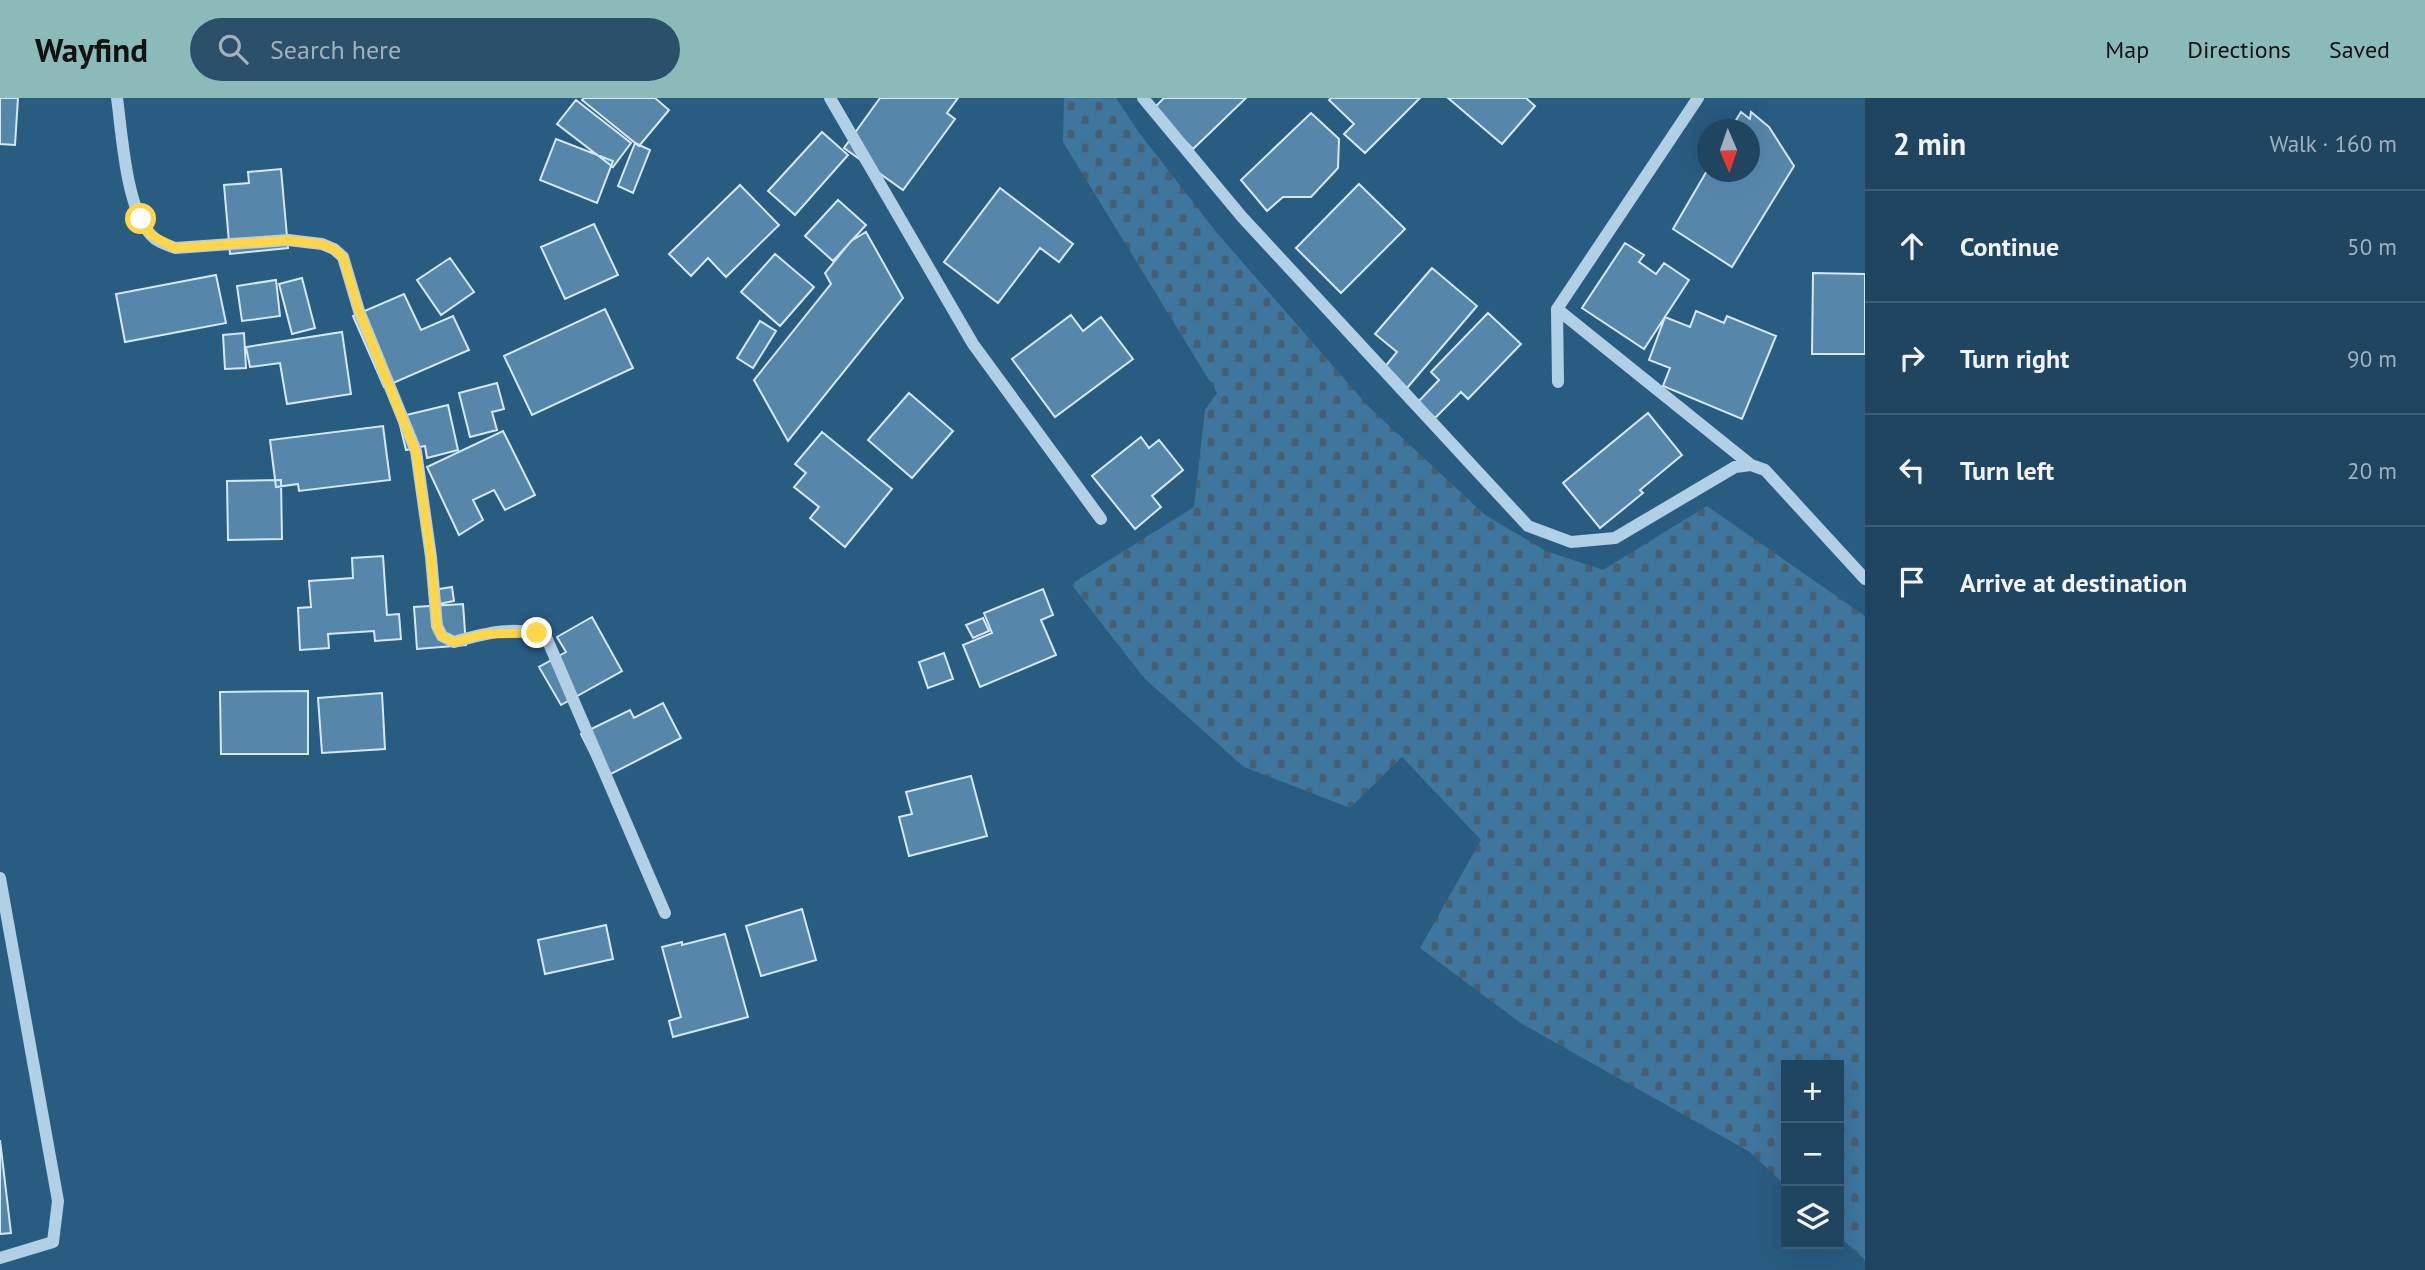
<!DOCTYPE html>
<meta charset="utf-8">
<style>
:root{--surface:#1f4561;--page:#2c4f6a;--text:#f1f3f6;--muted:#a1b1bd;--line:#3c5d76;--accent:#8bbbb9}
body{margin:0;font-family:"PT Sans",sans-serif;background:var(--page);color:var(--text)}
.controls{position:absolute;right:21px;bottom:21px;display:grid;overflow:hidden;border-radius:0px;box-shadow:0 7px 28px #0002}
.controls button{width:63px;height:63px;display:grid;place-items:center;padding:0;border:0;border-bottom:2px solid var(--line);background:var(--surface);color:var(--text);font:35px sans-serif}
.compass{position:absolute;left:1697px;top:21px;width:63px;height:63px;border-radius:50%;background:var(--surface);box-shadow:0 7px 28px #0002;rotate:178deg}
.stop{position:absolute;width:21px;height:21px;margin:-16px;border:5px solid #ffd54a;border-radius:50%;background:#fff}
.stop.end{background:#ffd54a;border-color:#fff;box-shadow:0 2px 7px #0008}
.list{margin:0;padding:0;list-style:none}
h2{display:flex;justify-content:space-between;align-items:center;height:91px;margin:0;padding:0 28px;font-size:30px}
h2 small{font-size:23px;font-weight:400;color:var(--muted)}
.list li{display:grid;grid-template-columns:46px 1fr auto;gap:21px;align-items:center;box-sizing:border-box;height:112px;padding:0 28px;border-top:2px solid var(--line)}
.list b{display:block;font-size:26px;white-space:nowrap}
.list em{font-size:23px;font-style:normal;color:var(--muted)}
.icon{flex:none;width:38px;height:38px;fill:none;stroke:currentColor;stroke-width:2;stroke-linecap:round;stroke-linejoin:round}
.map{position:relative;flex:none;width:1865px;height:1172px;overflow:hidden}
header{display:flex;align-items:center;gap:42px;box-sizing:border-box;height:98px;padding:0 35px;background:var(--accent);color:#111}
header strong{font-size:33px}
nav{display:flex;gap:38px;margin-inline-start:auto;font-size:24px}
.search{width:490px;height:63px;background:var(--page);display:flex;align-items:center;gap:18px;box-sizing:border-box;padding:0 24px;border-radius:38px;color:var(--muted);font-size:26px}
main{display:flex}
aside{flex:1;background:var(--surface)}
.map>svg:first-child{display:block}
.cemetery{fill:url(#cemetery-stones)}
.building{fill:#5687ab;stroke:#d4e8f5;stroke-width:2}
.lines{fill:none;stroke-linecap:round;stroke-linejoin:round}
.minor{stroke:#b1d0e5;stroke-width:12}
.route{stroke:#ffd54a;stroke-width:9}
</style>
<header>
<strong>Wayfind</strong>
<div class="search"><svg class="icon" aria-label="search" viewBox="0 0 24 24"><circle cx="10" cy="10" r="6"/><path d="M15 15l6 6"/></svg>Search here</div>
<nav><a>Map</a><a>Directions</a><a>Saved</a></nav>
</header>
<main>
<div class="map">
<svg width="1865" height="1172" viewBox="0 0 1865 1172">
<defs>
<pattern id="cemetery-stones" width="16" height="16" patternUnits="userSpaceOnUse" patternTransform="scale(1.75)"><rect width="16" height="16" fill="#3e769e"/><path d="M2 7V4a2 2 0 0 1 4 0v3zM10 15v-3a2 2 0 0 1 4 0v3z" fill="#465f71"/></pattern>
</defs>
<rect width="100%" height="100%" fill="#295c81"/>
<path class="cemetery" d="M1064 0H1116L1140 36 1217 135 1368 308 1485 417 1546 453 1603 472 1707 408 1865 518V1162L1839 1138V967H1786V1088L1750 1054 1522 926 1420 850 1481 742 1402 659 1350 710 1244 669 1144 580 1071 486 1194 409 1205 312 1217 295 1063 44Z"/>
<path class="building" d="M0 0H18L15 47 0 46Z
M584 0H655L669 12 639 48 582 2Z
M880 0H958L947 15 955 21 903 92 844 50Z
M1164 0H1246L1193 51 1153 11Z
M1331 0H1420L1365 55 1344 36 1354 26 1329 2Z
M1448 0H1526L1535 8 1502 46Z
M576 2 631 45 613 69 557 26Z
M1741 14 1750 21 1751 14 1769 29 1794 68 1732 169 1673 131 1708 71V74H1750V32H1730Z
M1311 15 1339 41 1338 70 1311 99H1283L1267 113 1241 82Z
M822 34 848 57 795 117 768 93Z
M556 41 613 63 597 105 540 82Z
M635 45 650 52 633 95 618 88Z
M281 71 288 150 230 156 224 87 249 85 248 74Z
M1359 86 1405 131 1341 195 1296 150Z
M740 87 779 127 726 179 708 160 691 178 669 156Z
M1000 90 1073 146 1059 164 1040 150 998 205 944 164Z
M838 102 866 127 833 163 805 138Z
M594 126 618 177 565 201 541 149Z
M866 134 903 200 788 343 754 282 831 186 825 175 851 143Z
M1625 145 1644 157 1639 164 1656 176 1664 165 1689 182 1644 251 1582 210Z
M775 156 814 189 780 228 741 194Z
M450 160 474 194 441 217 417 182Z
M1432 170 1477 208 1407 290 1384 270 1397 254 1375 236Z
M1813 175 1865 176V256H1812Z
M216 177 226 225 125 244 116 196Z
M302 180 315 230 292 236 279 186Z
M276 182 280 218 242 223 237 188Z
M404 196 421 232 453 218 469 252 384 289 353 218Z
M605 211 633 270 532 317 504 258Z
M1696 213 1724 225 1727 218 1776 238 1742 321 1663 288 1670 270 1649 262 1665 219 1690 229Z
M1488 215 1521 246 1468 301 1461 294 1435 320 1418 304 1439 282 1431 274Z
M1071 217 1083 233 1101 219 1133 261 1055 319 1012 261Z
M760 223 776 233 753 270 737 260Z
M342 234 351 296 287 306 280 265 250 269 246 249Z
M244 235 246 270 225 271 223 237Z
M497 285 504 311 492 314 497 332 470 339 459 295Z
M909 295 953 333 912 380 868 342Z
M448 307 458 352 427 360 425 348 406 352 398 319Z
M1648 315 1682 357 1640 392 1643 395 1600 430 1563 385Z
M383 328 390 382 299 393 298 386 276 389 270 342Z
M503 333 535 397 505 412 494 392 473 402 483 422 459 437 427 369Z
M822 334 892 391 845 449 810 420 819 409 794 389 806 375 795 366Z
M1141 339 1149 350 1159 342 1183 372 1152 398 1161 409 1135 431 1092 378Z
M281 382 282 441 228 442 227 383Z
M383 458 387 517 399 516 401 541 375 543 374 533 328 536 329 550 300 552 298 510 311 509 309 483 353 480 352 460Z
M452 489 454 503 434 507 432 492Z
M1043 491 1053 517 1041 522 1056 557 980 589 963 547 992 535 984 515Z
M463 506 466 547 417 551 414 509Z
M592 519 622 573 561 607 539 569 566 554 557 539Z
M983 520 989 533 973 540 966 527Z
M944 555 953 581 928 590 919 564Z
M308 593V656H221L220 594Z
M382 595 385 651 322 655 318 600Z
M663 605 681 640 603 680 581 636 630 612 634 620Z
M971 678 987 738 909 758 899 719 912 716 906 694Z
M802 811 816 862 761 878 746 828Z
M606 827 613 861 545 876 538 842Z
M725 836 748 919 673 939 669 923 681 919 662 849 682 844V847Z
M0 1042 11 1135 0 1136Z"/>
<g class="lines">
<path class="minor" d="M117 0C122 36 126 111 151 137 157 144 167 147 175 150L288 142 322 146 334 151 343 159 359 213 416 353 431 459 437 528 442 538 454 544C482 536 522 525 547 541L665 815
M830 0 973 246 1101 421
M1143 0 1242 119 1528 428 1571 444 1615 440 1735 369 1751 367 1765 372 1865 481
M1557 211 1698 0
M1558 284 1557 211 1751 367
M0 780 58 1103 53 1144 0 1160"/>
</g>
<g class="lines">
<path class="route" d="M141 121 151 137 175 150 288 142 322 146 334 151 343 159 359 213 416 354 431 459 437 528 442 538 454 544 485 536 537 535"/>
</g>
</svg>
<div class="controls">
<button>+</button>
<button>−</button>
<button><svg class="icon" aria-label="layers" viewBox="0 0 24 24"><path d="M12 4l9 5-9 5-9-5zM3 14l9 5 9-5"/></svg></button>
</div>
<svg class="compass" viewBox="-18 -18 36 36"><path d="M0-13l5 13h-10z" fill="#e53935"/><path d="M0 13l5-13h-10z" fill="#a1b1bd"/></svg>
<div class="stop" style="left:141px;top:121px"></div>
<div class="stop end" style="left:537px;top:535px"></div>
</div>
<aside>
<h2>2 min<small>Walk · 160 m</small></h2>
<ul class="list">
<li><svg class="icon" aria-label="ahead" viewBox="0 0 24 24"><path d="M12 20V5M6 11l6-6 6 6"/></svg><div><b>Continue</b></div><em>50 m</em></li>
<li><svg class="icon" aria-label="right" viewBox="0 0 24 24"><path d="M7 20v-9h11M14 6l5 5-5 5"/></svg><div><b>Turn right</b></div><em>90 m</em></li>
<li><svg class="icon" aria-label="left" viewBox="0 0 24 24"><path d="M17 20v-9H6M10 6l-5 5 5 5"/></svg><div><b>Turn left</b></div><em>20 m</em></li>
<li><svg class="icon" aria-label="arrive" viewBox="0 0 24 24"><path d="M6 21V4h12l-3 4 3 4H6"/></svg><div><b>Arrive at destination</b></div></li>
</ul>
</aside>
</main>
